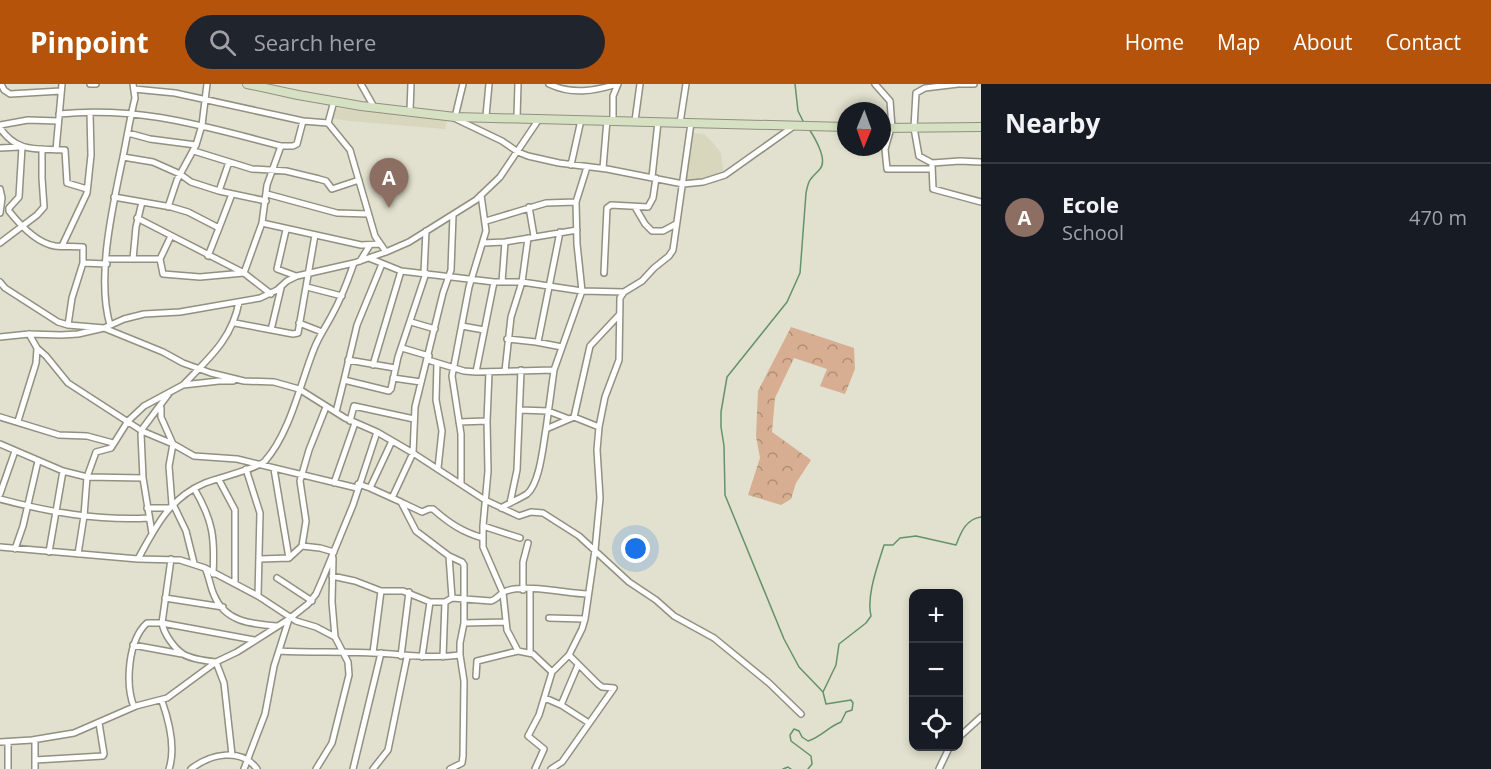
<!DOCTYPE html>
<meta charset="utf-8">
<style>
:root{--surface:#171b24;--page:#20242c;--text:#f1f3f6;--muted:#9ea1a6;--line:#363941;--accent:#b45309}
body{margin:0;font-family:"Open Sans",sans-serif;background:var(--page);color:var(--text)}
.controls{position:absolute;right:18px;bottom:18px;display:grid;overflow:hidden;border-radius:12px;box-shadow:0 3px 9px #0003}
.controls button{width:54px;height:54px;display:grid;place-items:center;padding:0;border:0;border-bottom:2px solid var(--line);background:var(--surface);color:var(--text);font:30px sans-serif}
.compass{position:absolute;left:837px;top:18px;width:54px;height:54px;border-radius:50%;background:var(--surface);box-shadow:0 3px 9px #0003;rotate:181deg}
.you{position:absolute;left:636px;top:465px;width:21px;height:21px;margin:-15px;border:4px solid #fff;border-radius:50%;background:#1a73e8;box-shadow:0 0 0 9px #1a73e833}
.badge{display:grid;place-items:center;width:39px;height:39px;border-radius:50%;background:var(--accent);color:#fff;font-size:20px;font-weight:700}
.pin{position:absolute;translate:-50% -50px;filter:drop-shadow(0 2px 3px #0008)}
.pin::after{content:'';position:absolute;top:32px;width:21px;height:18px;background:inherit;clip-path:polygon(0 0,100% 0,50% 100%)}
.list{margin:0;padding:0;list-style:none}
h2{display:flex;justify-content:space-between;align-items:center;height:78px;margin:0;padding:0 24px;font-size:26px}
h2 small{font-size:20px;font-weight:400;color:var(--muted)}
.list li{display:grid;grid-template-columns:39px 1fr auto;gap:18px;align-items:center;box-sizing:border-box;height:108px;padding:0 24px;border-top:2px solid var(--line)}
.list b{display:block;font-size:22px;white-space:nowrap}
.list p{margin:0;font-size:20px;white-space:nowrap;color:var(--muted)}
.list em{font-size:20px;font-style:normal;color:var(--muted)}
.icon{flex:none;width:33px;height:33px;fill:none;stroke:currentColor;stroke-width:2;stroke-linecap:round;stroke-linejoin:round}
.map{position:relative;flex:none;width:981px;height:685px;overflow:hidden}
header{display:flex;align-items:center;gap:36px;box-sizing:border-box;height:84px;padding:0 30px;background:var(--accent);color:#fff}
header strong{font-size:28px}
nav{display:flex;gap:33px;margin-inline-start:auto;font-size:21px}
.search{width:420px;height:54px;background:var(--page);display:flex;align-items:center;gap:15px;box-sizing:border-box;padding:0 21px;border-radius:33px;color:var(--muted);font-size:22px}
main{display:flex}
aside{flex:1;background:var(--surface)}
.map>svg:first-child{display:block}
.built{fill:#d8d6bd}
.forest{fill:url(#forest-crowns)}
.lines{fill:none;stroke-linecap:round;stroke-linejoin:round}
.stream{stroke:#63936a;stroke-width:1.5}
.street-casing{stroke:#929080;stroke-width:8}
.secondary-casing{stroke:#929080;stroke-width:10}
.street{stroke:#fff;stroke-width:5}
.secondary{stroke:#d6e0c2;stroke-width:8}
</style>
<header>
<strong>Pinpoint</strong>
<div class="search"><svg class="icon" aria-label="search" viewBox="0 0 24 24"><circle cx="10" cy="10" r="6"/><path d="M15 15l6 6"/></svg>Search here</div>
<nav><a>Home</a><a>Map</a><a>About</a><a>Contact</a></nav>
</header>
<main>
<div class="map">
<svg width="981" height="685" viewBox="0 0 981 685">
<defs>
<pattern id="forest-crowns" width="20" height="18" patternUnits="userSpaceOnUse" patternTransform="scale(1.5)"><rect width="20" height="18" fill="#d7ae91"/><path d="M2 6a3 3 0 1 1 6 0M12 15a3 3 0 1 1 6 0" fill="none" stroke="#af8e76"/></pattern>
</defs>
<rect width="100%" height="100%" fill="#e2e0ce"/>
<path class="built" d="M332 24 447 35 445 45 350 37 330 34Z
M690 49 704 50 712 58 721 69 724 93 685 101Z"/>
<path class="forest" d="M791 243 854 264 855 285 845 310 820 302 827 285 794 274 775 314 772 348 811 376 796 399 791 415 781 421 748 411 760 374 756 352 758 307Z"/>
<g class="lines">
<path class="stream" d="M795 0 798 27 804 39
M809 45C815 54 828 76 820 85 810 96 809 94 806 109L800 189 787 218 727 293 721 328V343L724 362 725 411 784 555 799 583 823 608
M783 685 788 683 791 685
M808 685 812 680 811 672 791 657 790 651 794 645 799 647 802 653 808 657C821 653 828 643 841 638L846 628 852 626 853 619 851 616 826 620 823 608 836 581 839 560 866 539 871 532C866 512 878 481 884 461H893L900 454 916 452 956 461C961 448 966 435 981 433"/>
<defs>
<path id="street" d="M1 0 4 6 10 10 61 7
M90 0H96
M361 0 374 23
M549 0C572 11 594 7 617 0
M875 0 890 17 892 44
M958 0 925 4 916 9 914 44 919 72 932 79 960 77 981 78
M960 0H974
M134 5 175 9 303 37 328 39 334 17
M410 27 411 0
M59 30C140 22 203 42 281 62
M486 32 489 0
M455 33 463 0
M517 33 518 0
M454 34 502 57 518 68 528 72 559 79 607 85 683 100 703 98 725 91 794 42
M613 36V12L618 0
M635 37 640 0
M328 39 350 66 375 152 386 168
M680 39 686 0
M0 41 28 36 58 37
M0 44C18 70 38 64 65 66L67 99 87 105
M891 44 885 65 887 85H931
M128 49 150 55 196 61
M22 63 19 113 9 124V127C20 141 36 159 55 162 64 163 74 162 83 163V179L72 214 68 241
M0 64 19 63
M56 66 62 0
M194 67 252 85 286 87 319 95 326 97 332 105 359 96
M123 73 153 78 180 90 191 98 219 107 229 78
M571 81 581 36
M932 81 933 105 981 118
M603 84 607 36
M652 93 658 38
M0 105 2 114 0 129
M219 107 266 117
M267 110 337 129 368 130
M114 113 171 123 188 128 219 144 208 172
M168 123 177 96 196 61 202 41 207 0
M529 123 534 152
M635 123 645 140 652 147H663L676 140
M137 134 244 189 271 210
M486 137 546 119 576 118
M262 139 361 161 379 160
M219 144 232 110
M286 146 277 185 296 192
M0 159 37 131 44 123 42 94V65
M483 159 505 158 577 146
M62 162 87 109 91 71 90 29
M369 174 401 187 494 198H522L582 207 624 208
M107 175H160L171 152
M133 175 136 143 142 118
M160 175 163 190 200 193 244 189 262 139 267 101 281 62H293L297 60 303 37
M360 177 370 161
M83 179 107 180
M424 189 426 147
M604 189 607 124 611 121 648 123 653 114 656 94
M0 198 5 204 58 238 68 241 104 244 163 268 183 279 211 289 244 297 274 298 299 305 345 334 377 348 413 369 485 416 519 432 531 428 543 429 579 452 629 498 656 516 674 532 714 554 769 599 801 630
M502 198 505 158
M307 203 342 212
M411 238 435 245
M235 239 293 250 298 249 315 151
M299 239 322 248
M110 241C96 193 113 121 123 73 127 53 130 34 135 14L133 0
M462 242 484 246
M271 246 281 204
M0 253 29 250 61 251 78 250 104 244 124 235 144 230 180 228 260 214 277 206 287 197 297 192 354 179 386 168 409 158 476 116 500 93 539 35
M507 255 536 258 562 263
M538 258 560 148
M37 264 46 272 68 299 142 347 173 360 194 372 237 375 357 404
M402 264 429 272
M348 276 395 284
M428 276 464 287 476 288 554 286
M437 279 436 316 442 347 438 384
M373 281 401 187
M505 287 511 233 522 198 528 154
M476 288 494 198
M489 288 487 337 488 387 483 442V463L503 509 507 546 518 567 533 570 552 588
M393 294 421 298
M344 296 357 241 382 180
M184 300C209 274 232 255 239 218
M161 324V333L173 360 169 382 172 421
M520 326 548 327 569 335
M336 328 344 296 389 307 391 305 398 273 426 189
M0 333 59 351 87 352 113 359
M574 333 590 262 619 231
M18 337 36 279 37 264 29 250
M350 337 354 322 414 335
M459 338 487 337
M546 345 554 286 582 207 577 160 576 118 587 83
M0 360 63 387
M246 385 260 429 258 512
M219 396 235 426V499
M334 399 355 339
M358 400 370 404 401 418 416 447 449 472 462 478 464 481V539L460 559V571L464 597 463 672 462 679 450 685
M461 400V350L452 292 469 203 486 147 481 111
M370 404 392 357
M195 406C213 437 215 454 213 490
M0 410 15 367
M392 414 413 369 415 323 443 209 451 186 453 131
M0 415C49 428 98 437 149 434
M403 419 422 428 429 425H433C449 439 462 448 483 454
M510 419 517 386 521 286
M173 420 186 447 194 479
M147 424H169
M501 424C509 419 519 415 527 410 540 399 543 362 546 345L574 333 599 343
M483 442 520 454
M152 449 143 394 141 350 143 344 170 308
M302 462 320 464 334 468
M0 463 138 475C155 444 169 414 205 399 217 394 257 385 265 377 290 349 300 300 314 265 319 252 327 241 333 229 342 213 348 196 354 179
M15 465 23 442 38 377
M49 468 63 387 87 393 143 394
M78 470 84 432 87 393 96 368 111 364 128 337 144 322 183 301 219 297H233
M289 474 302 462 306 437 300 397 309 366 326 323
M138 475 180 476 205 484C209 492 210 502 214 511 225 538 251 540 277 542
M171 475 162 539C164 550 174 564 183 570 191 575 207 577 216 578L224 599 232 671
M260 475 289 474 274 385
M205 484 258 512 296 537 316 543 335 553 332 518 333 474
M332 492 355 497 381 507H403L430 518H445
M277 494 312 517
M523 506V478L528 459
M165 514 223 523
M452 514 491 517C498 515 500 509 506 507 526 500 566 509 587 510
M549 534 585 535
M464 539 506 538
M133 561 182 570
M279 567C310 569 341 567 372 569 403 570 428 575 460 571
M373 569 381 507
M530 569V505
M401 572 409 508
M422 573 430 518
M443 573 445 518 452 514 449 472
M476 592 477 577 518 567
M545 614 561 621 589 639
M162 617C169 637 176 664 169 685
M561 621 578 581
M134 623C125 600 128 556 147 539H162L254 556
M958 654 981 633
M0 658 32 656 74 649 136 622 167 614 216 578 237 568 289 535 308 520 316 510 323 494 353 421 377 348
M8 658V685
M35 676 103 672 104 670 99 639
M35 685V656
M191 685C210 670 241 663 257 685
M244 685 265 630 274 582 289 535
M316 685 332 659 349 591 348 578 335 553
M353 685 381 569
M373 685 388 666 407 573
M535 685 544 665 528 652 539 631 552 588 569 571 582 545 585 535 595 466 600 414 597 366 599 343 605 313 619 276 620 214 624 208 642 197 654 184 669 172 673 166 691 39
M551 685 562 678 614 604 602 603 598 600 569 571
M939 685 950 662"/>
<path id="secondary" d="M247 0 298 11 361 22 455 33 846 43
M882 44 981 43"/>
</defs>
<use href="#street" class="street-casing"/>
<use href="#secondary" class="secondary-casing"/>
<use href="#street" class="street"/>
<use href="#secondary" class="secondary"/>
</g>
</svg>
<div class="controls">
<button>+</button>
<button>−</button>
<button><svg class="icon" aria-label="locate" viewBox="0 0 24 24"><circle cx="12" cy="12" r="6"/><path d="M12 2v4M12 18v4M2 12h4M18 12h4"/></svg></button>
</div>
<svg class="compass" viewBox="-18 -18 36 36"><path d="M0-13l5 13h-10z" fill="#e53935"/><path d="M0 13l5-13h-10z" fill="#9ea1a6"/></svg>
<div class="you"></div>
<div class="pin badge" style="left:389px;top:124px;background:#8d6e63">A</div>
</div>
<aside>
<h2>Nearby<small></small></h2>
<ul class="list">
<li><span class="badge" style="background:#8d6e63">A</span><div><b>Ecole</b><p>School</p></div><em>470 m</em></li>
</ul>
</aside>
</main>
